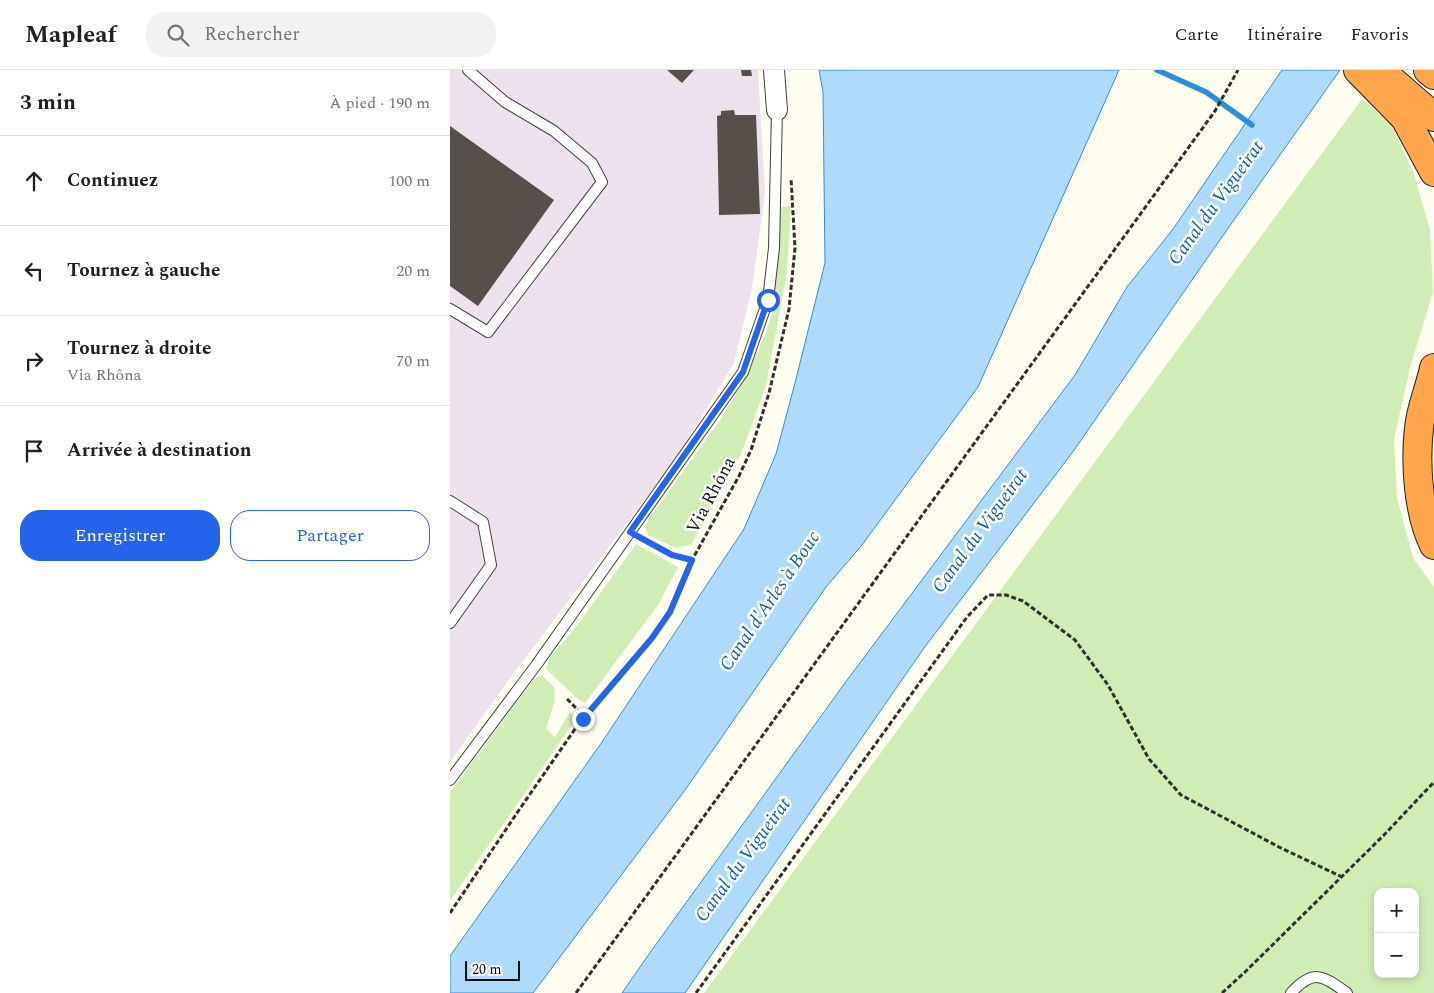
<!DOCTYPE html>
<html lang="fr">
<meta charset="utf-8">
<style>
:root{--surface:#fff;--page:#f2f2f2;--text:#202124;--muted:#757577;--line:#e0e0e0;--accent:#2563eb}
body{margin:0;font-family:Spectral,serif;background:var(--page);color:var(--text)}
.controls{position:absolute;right:15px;bottom:15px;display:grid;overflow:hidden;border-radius:10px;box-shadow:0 2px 8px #0003}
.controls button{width:45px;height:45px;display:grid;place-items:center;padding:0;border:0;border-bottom:1px solid var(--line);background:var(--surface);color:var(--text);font:25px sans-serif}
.scale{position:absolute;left:15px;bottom:12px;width:55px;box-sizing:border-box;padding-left:5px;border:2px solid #0e0e0e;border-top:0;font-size:14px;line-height:18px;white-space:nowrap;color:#0e0e0e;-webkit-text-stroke:4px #fff;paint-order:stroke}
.stop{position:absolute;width:15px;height:15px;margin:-11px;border:4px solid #2563eb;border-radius:50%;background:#fff}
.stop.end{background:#2563eb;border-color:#fff;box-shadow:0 1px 5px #0008}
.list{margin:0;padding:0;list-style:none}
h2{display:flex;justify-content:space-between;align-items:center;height:65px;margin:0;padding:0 20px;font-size:21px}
h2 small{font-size:16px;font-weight:400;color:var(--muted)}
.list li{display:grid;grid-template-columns:32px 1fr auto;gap:15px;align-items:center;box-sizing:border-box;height:90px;padding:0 20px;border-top:1px solid var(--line)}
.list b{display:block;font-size:19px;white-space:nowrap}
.list p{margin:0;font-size:16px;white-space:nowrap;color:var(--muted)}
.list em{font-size:16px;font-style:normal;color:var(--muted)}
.actions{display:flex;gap:10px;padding:15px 20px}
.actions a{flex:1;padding:11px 0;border:1px solid var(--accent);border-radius:20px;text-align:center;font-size:18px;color:var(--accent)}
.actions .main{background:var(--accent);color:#fff}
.icon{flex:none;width:28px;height:28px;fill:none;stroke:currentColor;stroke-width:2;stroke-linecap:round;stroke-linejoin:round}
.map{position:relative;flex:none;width:984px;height:923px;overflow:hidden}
header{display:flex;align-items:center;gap:30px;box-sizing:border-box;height:70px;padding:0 25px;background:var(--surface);border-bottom:1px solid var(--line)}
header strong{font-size:24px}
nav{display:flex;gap:28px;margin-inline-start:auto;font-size:18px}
.search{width:350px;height:45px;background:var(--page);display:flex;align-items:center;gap:12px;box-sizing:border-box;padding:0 18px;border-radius:20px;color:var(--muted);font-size:19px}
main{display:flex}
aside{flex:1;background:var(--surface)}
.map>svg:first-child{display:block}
.industrial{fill:#ede1ed}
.green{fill:#cfedb4;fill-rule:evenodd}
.water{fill:#aedbfc;stroke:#2e8dd9}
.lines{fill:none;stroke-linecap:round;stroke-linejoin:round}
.stream{stroke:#2e8dd9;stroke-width:5.5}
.building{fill:#574f49}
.lane-casing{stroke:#414141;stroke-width:12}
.street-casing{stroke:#414141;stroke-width:22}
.highway-casing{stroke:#1f1f1f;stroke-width:30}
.path{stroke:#303030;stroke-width:3;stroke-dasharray:5 2.5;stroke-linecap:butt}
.lane{stroke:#fff;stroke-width:10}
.street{stroke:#fff;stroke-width:20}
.highway{stroke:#ffa64d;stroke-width:28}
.route{stroke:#2563eb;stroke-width:6}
.labels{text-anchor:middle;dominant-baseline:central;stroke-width:5;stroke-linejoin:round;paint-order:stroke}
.street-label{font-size:18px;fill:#0e0e0e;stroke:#fff}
.water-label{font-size:19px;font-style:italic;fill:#0c5eab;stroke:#fff}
</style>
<header>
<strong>Mapleaf</strong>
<div class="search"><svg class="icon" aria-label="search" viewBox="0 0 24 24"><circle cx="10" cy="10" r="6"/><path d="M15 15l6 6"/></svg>Rechercher</div>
<nav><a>Carte</a><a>Itinéraire</a><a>Favoris</a></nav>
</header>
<main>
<aside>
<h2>3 min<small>À pied · 190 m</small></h2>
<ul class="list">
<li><svg class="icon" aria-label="ahead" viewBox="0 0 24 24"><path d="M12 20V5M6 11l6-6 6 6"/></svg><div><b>Continuez</b></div><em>100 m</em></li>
<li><svg class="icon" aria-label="left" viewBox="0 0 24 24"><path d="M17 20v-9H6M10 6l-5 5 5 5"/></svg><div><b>Tournez à gauche</b></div><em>20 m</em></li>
<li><svg class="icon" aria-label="right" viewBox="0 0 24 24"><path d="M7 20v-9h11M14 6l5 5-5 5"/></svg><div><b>Tournez à droite</b><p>Via Rhôna</p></div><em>70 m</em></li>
<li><svg class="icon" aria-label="arrive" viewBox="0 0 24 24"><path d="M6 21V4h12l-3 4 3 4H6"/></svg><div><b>Arrivée à destination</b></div></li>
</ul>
<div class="actions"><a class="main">Enregistrer</a><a>Partager</a></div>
</aside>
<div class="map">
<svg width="984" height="923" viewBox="0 0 984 923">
<rect width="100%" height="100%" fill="#fffdef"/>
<path class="industrial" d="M0 0H308L315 123 302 218 284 293 227 387 63 604 0 692Z"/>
<path class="green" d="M912 29 943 57 964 104 980 160 983 222 960 298 944 369 947 428 963 488 984 517V923H254ZM928 822H965V904H928Z
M341 136 337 202 316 316 291 384 241 475 226 478 198 465 195 457 201 444 212 431 270 350 294 311 316 263 324 237 328 138Z
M186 474 228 497 208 535 135 633 129 630 96 599 100 587 123 561Z
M92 605 104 617 105 630 96 658 105 667 120 642 126 649 0 831V722L84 609Z"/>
<path class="water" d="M369 0H669L528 317 412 475 376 517 235 720 83 923H0V886L150 675 294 459 326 384 345 313 375 193 373 22Z
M832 0H890L767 174 622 383 474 578 235 923H172L199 884 392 617 625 305 677 217 723 159Z"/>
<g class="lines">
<path class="stream" d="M707 0 756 22 802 55"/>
</g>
<path class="building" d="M217 0H244L232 13Z
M291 0H301L302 6H292Z
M284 40 285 45H306L310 144 269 145 267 46 271 45V41Z
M0 56 104 130 28 236 0 216Z"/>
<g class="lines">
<defs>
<path id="lane" d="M0 239 38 262 152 112 142 93 104 61 55 32 18 0
M0 431 33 452 41 495 0 553
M0 710 87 594 293 302 318 230 324 178 327 40
M841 923C864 898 873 906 897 923"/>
<path id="street" d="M324 0 327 40"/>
<path id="highway" d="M908 0 955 48 984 102
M978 0 984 5
M939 8 984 47
M984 298C980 318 971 337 969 358 965 393 968 443 984 475"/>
</defs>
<use href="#lane" class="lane-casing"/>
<use href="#street" class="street-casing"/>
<use href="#highway" class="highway-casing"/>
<path class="path" d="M191 468 222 485 242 490
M117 629 134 646
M0 843 69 740 134 646 202 568 220 542 242 490 289 406 301 380 319 323 339 239 345 178 341 108
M126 923 765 41 788 0
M246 923 517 547 538 525H556L573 531 625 570 658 615 699 689 731 725 829 777 892 807
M772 923 795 902 934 765 984 712"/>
<use href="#lane" class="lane"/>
<use href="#street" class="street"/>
<use href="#highway" class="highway"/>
</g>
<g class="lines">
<path class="route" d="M133 649 202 568 220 542 242 490 222 485 180 462 293 302 318 230"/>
</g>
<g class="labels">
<g class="street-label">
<text transform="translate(261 425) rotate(-62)">Via Rhôna</text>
</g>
<g class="water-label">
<text transform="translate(766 133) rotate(-54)">Canal du Vigueirat</text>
<text transform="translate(530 461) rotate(-54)">Canal du Vigueirat</text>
<text transform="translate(320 531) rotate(-56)">Canal d'Arles à Bouc</text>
<text transform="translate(293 790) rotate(-54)">Canal du Vigueirat</text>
</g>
</g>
</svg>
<div class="controls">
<button>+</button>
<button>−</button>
</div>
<div class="scale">20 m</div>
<div class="stop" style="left:318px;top:230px"></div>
<div class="stop end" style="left:133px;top:649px"></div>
</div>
</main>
